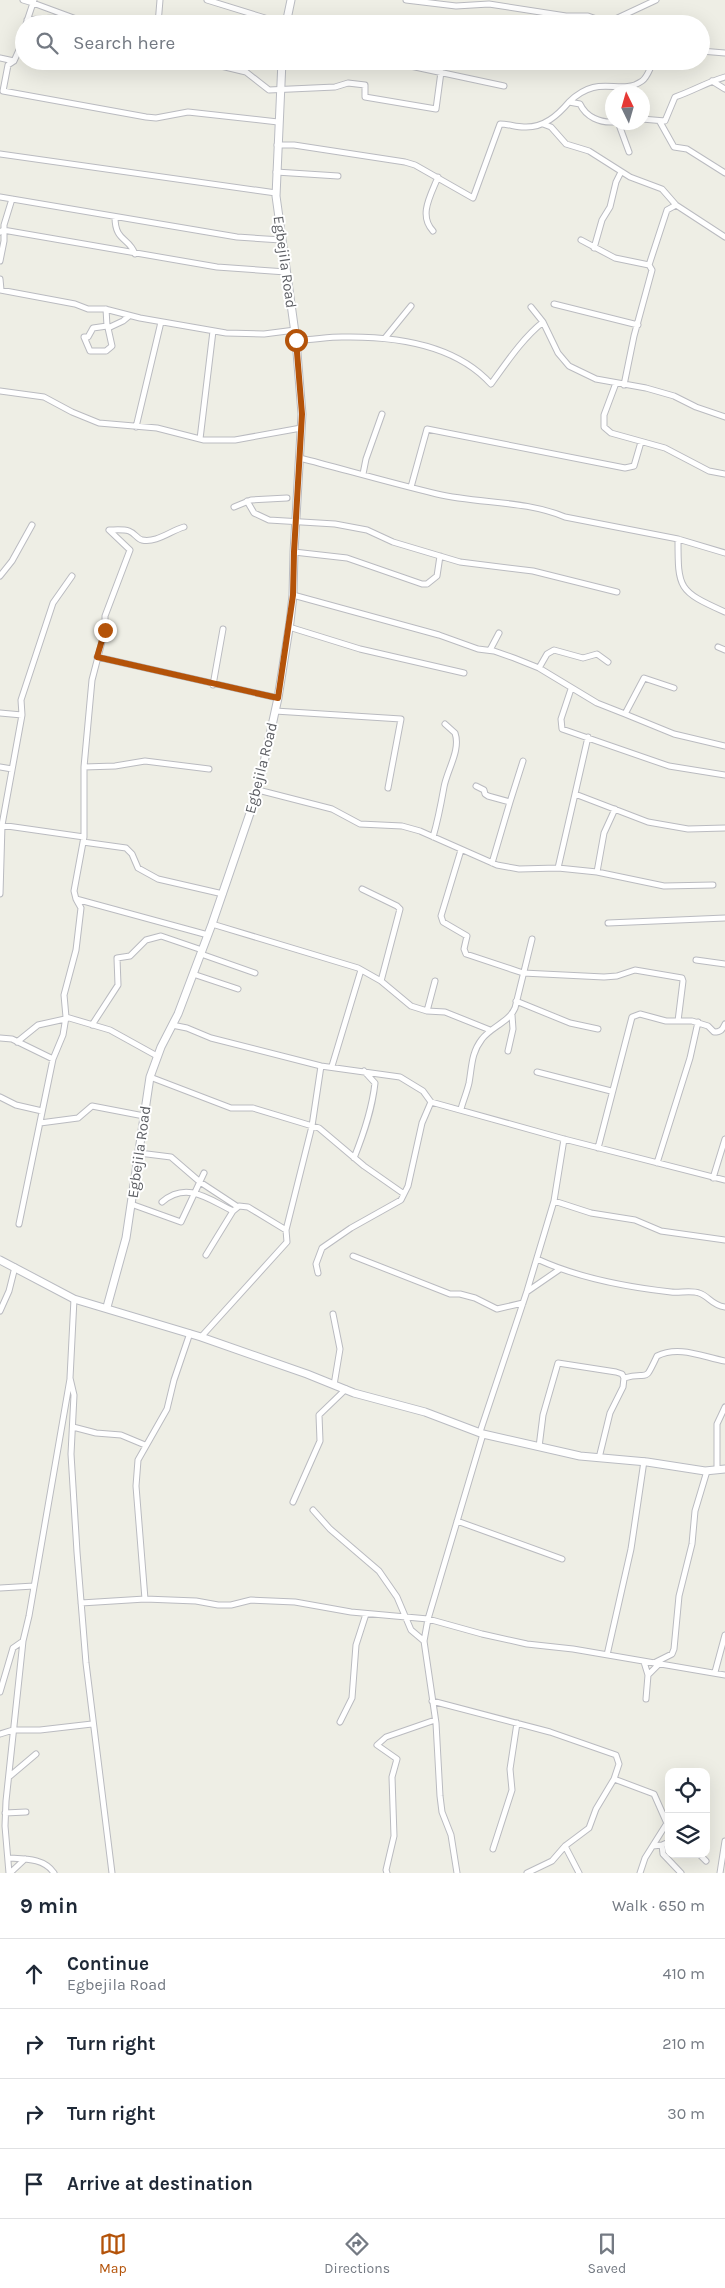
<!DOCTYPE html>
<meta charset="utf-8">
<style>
:root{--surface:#fff;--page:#f2f2f3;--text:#1f2937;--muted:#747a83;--line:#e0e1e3;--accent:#b45309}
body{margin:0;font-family:Karla,sans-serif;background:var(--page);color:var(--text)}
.controls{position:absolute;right:15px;bottom:15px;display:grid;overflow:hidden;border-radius:10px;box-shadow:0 5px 20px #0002}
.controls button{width:45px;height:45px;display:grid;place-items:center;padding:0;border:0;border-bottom:1px solid var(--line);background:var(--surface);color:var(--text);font:25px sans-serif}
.compass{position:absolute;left:605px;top:85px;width:45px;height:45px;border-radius:50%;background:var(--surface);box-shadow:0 5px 20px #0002;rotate:355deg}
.stop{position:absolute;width:15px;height:15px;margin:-11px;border:4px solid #b45309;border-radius:50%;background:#fff}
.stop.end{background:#b45309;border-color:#fff;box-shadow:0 1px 5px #0008}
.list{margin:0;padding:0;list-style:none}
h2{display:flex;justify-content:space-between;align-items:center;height:65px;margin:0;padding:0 20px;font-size:21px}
h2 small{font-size:16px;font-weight:400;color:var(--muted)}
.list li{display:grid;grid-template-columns:32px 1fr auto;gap:15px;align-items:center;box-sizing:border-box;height:70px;padding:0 20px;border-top:1px solid var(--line)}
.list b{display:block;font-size:19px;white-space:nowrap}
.list p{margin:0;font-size:16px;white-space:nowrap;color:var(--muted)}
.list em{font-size:16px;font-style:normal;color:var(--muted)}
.icon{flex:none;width:28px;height:28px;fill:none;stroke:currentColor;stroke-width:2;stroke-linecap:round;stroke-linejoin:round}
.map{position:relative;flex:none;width:725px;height:1873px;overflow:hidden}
.search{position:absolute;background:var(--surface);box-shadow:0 5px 20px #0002;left:15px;right:15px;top:15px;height:55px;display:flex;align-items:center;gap:12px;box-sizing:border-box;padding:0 18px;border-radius:28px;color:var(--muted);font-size:19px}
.sheet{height:345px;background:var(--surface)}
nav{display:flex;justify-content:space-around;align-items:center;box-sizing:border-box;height:70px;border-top:1px solid var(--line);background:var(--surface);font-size:14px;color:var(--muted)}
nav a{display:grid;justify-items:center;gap:2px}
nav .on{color:var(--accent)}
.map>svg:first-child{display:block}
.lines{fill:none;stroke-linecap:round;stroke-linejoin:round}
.street-casing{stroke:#babbc0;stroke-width:7}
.secondary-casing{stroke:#babcc2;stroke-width:9}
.street{stroke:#fff;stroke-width:5}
.secondary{stroke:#fff;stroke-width:7}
.route{stroke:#b45309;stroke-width:6}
.labels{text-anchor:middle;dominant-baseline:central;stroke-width:4;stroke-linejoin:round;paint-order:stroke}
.street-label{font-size:15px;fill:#5d5f64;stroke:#fff}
</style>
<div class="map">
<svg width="725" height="1873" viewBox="0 0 725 1873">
<rect width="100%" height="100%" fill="#eeeee5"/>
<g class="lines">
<defs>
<path id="street" d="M23 0 33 3 34 0
M207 0 265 18 276 24
M406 0 456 6 489 4 566 16H588L611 24
M27 20 66 17
M609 22 656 0
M26 24 33 3 90 24
M158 24 160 0
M24 31 19 50 14 61 8 65 3 91 146 117 156 118 188 112 278 122
M701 51 725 53
M0 58 14 61
M200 61 246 72 269 90 335 87 348 83 365 85V97L436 109 441 72
M387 61 504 86
M712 81 725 89
M569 102C600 72 619 97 642 81 648 77 650 67 654 61
M642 119 665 121 675 97C693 91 707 82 725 77
M618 122 629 152
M660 122 674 147 687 149 725 173
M543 124 551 127 566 144 589 151 630 177 662 189 676 205 725 237
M277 145H294L405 162 415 165 473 198 500 124C508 124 516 127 524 127 544 128 558 115 569 102L580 104C586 117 600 123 614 122
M0 154 276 193
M276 172 338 176
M0 197 237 237 281 240
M115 217C115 242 129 237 135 254
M433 231C418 215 431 195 438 177
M0 232 3 230 217 267 286 272
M581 240 615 258 649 265 652 270 634 336 624 385
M594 248 602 220 610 207 616 182 621 172
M0 261 4 241V225L12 199
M649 265 667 210 676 205
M0 279 1 290
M0 290 75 304 88 309H105L140 318 226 333 264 334 295 330
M554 304 638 325
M531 307 543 322 558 353 569 366 596 379 646 388 674 396 696 407 725 417
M106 309 107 326 93 328 88 337H84L90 351H106L112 346 108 328 123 321 129 316
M385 338 411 306
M296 340C312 340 327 337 342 337 393 336 455 344 491 384 507 362 522 339 543 322
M616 383 604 415V427L611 433 665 448 709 471 725 474
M0 391 44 397 72 412 99 423 157 428 204 440H235L301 428
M136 427 161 322
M200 439 213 331
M300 458C346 470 391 483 437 494 480 504 524 500 565 517L678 539 725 553
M363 474 366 459 382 414
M411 487 427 429 625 468 634 466 641 442
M247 501 254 513 269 520 335 524 367 530 393 542 460 562 533 571 617 592
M234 507 251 500 287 498
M678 539C678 589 678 591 725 612
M294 552 347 558 422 584H427L437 576 440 556
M0 576 12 561 32 525
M293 595 439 635 478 649 494 651 514 658 539 668 597 703 625 714 644 678 674 688
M289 627 360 649 464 673
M718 647 725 650
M490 650 499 633
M97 657 278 698
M539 668 547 654 554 650 583 658 597 654 608 662
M213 685 223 629
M571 689 561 719 562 729 669 766 725 775
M275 711 401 719 388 788
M0 713 22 715
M625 714 674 734 725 746
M0 767 12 769
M84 767 115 766 145 761 209 769
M476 786 484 790 485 794 488 796 510 802 492 863
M258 790 332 809 360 824 402 826 420 831 497 865 519 869 558 868 575 794 648 822 688 829 725 828
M575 794 588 737
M510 802 523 761
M0 825 84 837
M433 837C438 820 441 804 444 787 447 770 461 750 455 733L445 724
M83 842 126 848 132 854 138 868 158 879 223 894
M461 850 441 916 443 922 467 936 464 949 466 954 523 973 604 977 617 976 635 970 682 978 683 981 678 1021
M558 868 597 872 664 886 713 885
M597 872 604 833 615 809
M362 889 397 906 400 909 381 981 411 1006 427 1011
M0 894 2 825 22 715 21 700 53 603 72 576
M76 899 208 935
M608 923 725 918
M212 924 358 968 381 981
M201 954 255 973
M696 960 725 964
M193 974 238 989
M435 981 427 1011 445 1012 490 1030
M516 1001 570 1023 598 1029
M66 1017 110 1030 157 1056
M92 1025 118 985 117 958 130 956 146 940 161 936 202 950
M172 1025 187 1028 211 1038 321 1066 400 1077 423 1091 431 1102 564 1139 725 1180
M0 1038 12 1039 53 1059
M17 1042 38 1025 65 1019
M508 1051 513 1029 512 1015
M332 1066 361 970
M537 1072 611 1091
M150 1077 231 1108H253L319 1128 364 1166 404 1194
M0 1097 16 1105 42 1111
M461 1109C463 1101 467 1092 469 1083 472 1067 471 1053 482 1039 491 1027 509 1022 515 1008L532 939
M40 1123 78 1118 92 1106 144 1116
M598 1148 632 1017 640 1014 666 1021H692L708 1026 714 1032C721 1032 722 1030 725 1024
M139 1153 171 1157 200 1182 238 1207
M354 1158C364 1133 372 1110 375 1083L364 1071
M657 1163 690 1058 698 1022
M713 1178 725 1139
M554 1201 591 1213 635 1220 661 1231 725 1240
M162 1202C187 1181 208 1199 233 1211
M131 1204 181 1222 204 1173
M19 1224 53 1059 63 1035 66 1017 64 995 76 950 81 908 76 899 74 891 84 837V767L92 680 105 630V616L130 550 109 530C115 530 123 529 129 531 135 533 137 539 142 540 157 543 170 531 184 527
M206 1255 233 1211 239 1206 248 1207 286 1230
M353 1256 450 1294H460L475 1298 497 1309 523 1303
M537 1259C578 1278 626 1287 671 1292 680 1293 691 1290 699 1293 709 1296 711 1305 725 1307
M318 1273 316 1264 322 1248 351 1228 401 1200 408 1186 422 1123 431 1102
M528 1291 560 1269
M74 1299 70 1378 74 1395 71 1454 77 1552 86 1663 112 1873
M0 1311 9 1291 15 1267
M333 1314 340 1349 334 1385
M201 1337 287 1242 286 1230 312 1126 321 1066
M624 1378C650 1370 643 1386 657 1356 679 1345 703 1357 725 1361
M73 1427 96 1433 121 1435 145 1445
M480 1432 527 1291 554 1201 564 1139
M539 1447 543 1415 558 1363 616 1372 622 1374 624 1378
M599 1458 610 1413 623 1387 624 1378
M717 1470V1424L725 1407
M293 1502 320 1441 319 1415 346 1389
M313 1510 330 1529 379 1571 397 1597 411 1630 424 1641
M457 1521 562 1559
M0 1588 34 1586
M145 1599 136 1486 138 1460 167 1409 174 1380 190 1333
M81 1603 145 1599 196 1601 218 1605H231L251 1600 295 1602 351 1612 428 1619 482 1634 527 1644 573 1649 725 1675
M607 1655 631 1549 644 1461
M644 1662 648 1675 646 1699
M654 1663 672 1654 674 1649 679 1596 692 1544 695 1511 707 1471
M715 1672 725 1635
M648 1675 659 1664
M0 1692 13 1648 23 1641 29 1616 70 1379
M432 1701 550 1732 616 1755 619 1764 614 1779 654 1794 669 1828
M340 1722 352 1698 356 1645 366 1614
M0 1734 13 1730H40L92 1724
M10 1776 36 1754
M5 1813 26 1812
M662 1845 669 1842
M565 1846 589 1828 596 1809 614 1779
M653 1846 662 1845 663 1854 681 1873
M493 1849 512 1790 510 1769 517 1723
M699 1854 706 1861
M8 1858C25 1859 44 1858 54 1873
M9 1873 5 1826 6 1801 23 1641
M10 1873 25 1859
M387 1873 386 1870 394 1836 392 1777 397 1759 377 1745 386 1737 435 1720
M457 1873 451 1835 442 1812 440 1796 436 1723 424 1641 428 1619 483 1434
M527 1873 552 1861 565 1846 579 1873
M640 1873 645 1858 667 1823
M720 1873 725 1841"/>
<path id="secondary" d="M286 24 291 0
M0 1260 74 1299 201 1337 307 1374 354 1393 425 1412 483 1434 580 1456 647 1462 705 1471 725 1469
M107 1307 126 1238 150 1077 161 1047 178 1014 212 924 258 790 278 698 290 622 293 595 294 552 302 414 296 340 276 196 282 61"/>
</defs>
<use href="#street" class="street-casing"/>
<use href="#secondary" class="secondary-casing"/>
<use href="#street" class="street"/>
<use href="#secondary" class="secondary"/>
</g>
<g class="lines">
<path class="route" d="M105 630 97 657 278 698 293 595 294 552 302 414 296 340"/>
</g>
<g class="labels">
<g class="street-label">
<text transform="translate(285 262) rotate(82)">Egbejila Road</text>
<text transform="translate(261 768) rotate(-76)">Egbejila Road</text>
<text transform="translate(139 1152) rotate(-82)">Egbejila Road</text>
</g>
</g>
</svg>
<div class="controls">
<button><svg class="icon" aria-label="locate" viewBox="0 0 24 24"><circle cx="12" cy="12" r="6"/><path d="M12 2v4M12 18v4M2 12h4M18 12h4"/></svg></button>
<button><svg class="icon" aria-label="layers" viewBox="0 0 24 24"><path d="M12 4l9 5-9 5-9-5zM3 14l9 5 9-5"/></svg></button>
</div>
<svg class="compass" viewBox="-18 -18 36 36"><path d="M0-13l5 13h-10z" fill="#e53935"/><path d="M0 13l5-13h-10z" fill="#747a83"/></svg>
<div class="stop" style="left:296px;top:340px"></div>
<div class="stop end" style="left:105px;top:630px"></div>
<div class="search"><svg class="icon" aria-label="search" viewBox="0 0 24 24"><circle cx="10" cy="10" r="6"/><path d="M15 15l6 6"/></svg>Search here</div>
</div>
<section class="sheet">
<h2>9 min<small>Walk · 650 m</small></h2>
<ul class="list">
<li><svg class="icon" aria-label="ahead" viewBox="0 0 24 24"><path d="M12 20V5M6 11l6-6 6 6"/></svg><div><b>Continue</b><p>Egbejila Road</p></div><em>410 m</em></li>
<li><svg class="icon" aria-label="right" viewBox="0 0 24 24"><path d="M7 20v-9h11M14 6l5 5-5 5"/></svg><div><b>Turn right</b></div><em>210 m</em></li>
<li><svg class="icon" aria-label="right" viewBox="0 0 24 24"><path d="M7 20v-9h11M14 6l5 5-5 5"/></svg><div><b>Turn right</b></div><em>30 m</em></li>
<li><svg class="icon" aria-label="arrive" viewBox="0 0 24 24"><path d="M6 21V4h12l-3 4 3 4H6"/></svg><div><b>Arrive at destination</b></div></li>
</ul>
</section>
<nav>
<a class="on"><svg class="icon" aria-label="map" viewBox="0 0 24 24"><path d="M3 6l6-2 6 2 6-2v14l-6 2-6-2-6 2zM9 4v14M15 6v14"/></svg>Map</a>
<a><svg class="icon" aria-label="directions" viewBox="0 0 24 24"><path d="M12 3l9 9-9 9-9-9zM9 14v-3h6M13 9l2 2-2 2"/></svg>Directions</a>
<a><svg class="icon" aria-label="saved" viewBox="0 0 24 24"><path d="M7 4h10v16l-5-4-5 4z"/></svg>Saved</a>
</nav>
